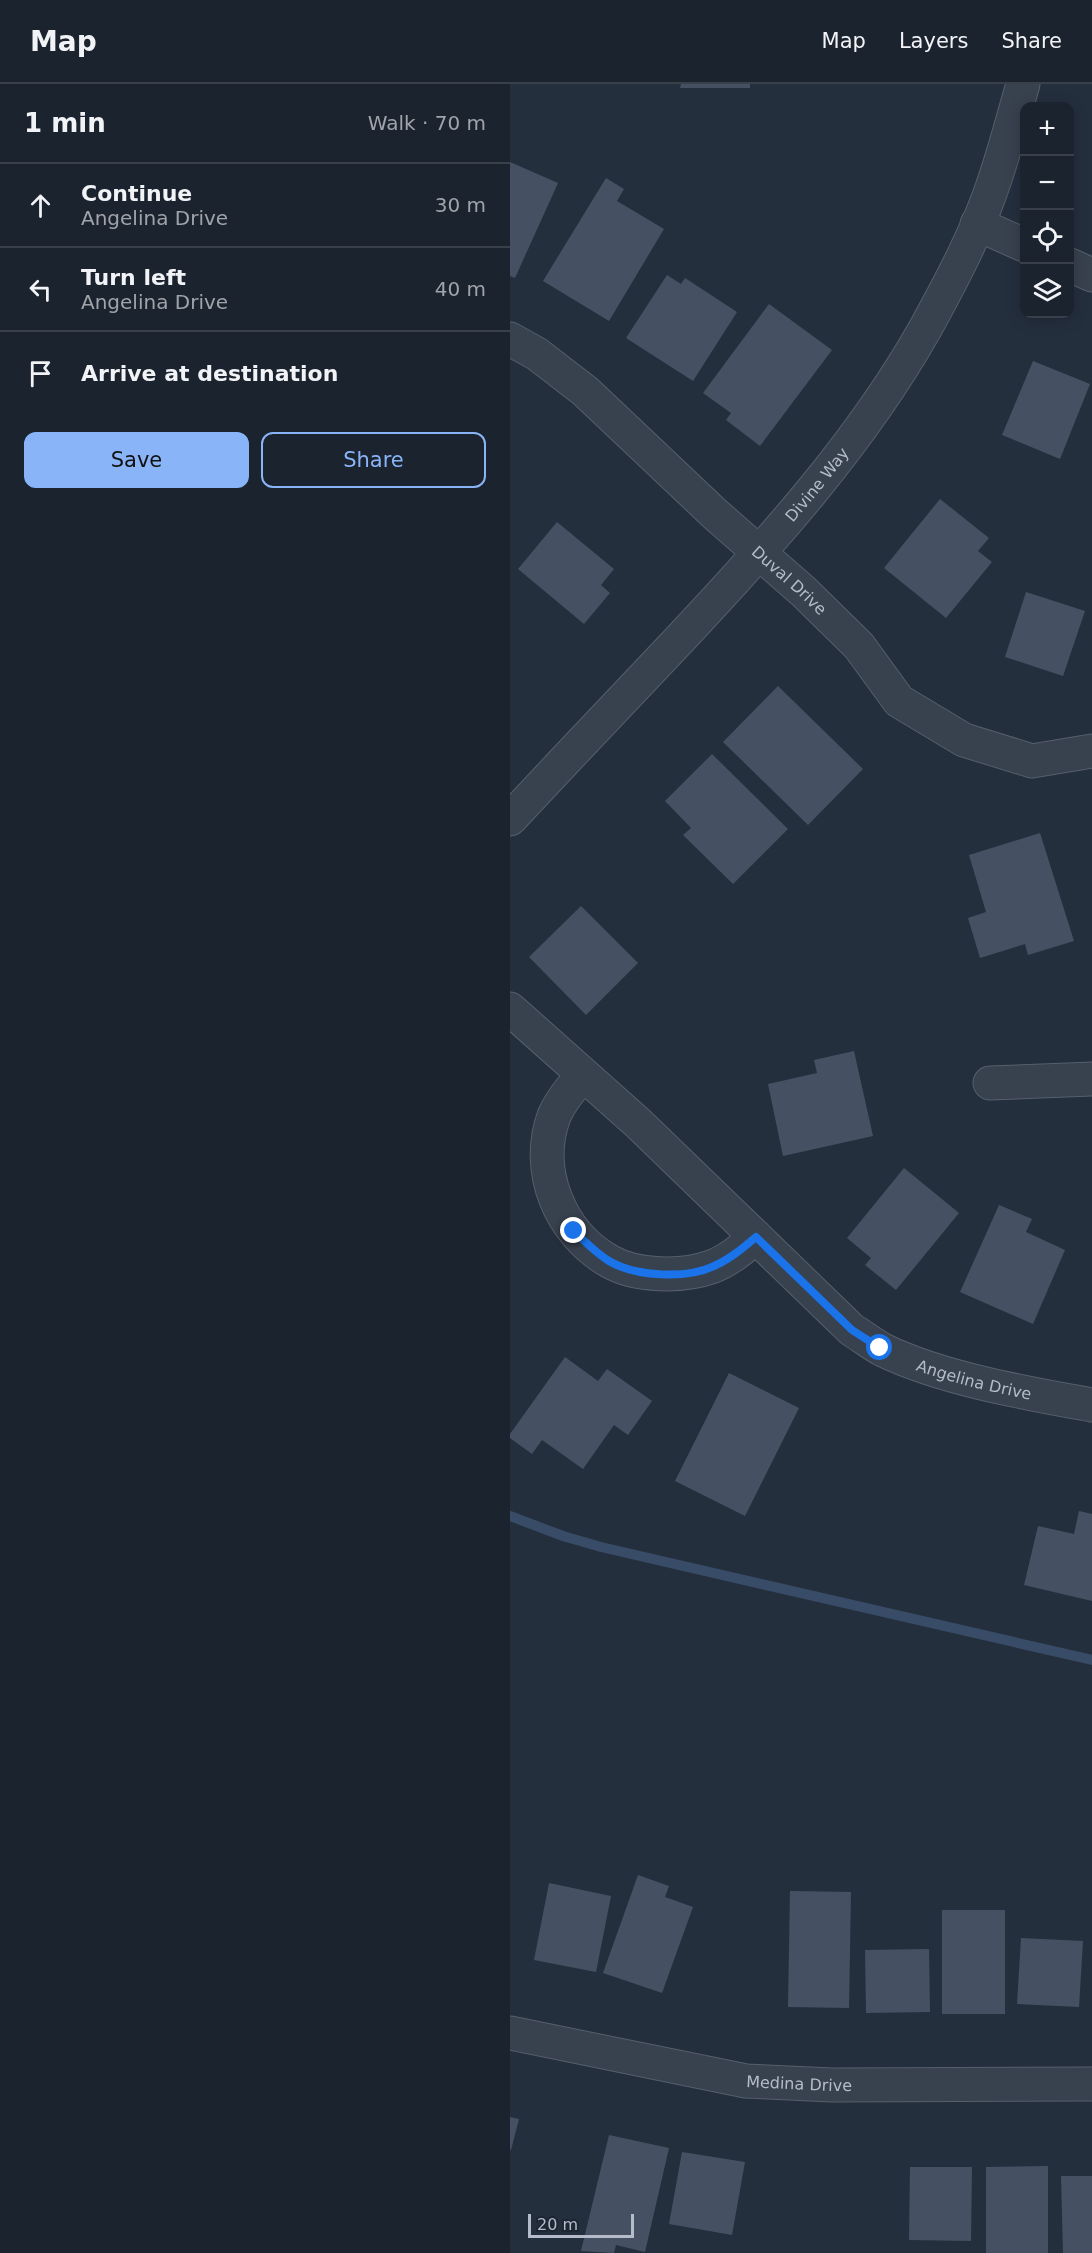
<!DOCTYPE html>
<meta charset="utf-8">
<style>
:root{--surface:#1b232e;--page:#242b36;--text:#f1f3f6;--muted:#a0a4aa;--line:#39404a;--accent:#8ab4f8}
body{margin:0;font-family:"DejaVu Sans",sans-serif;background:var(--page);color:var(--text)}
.controls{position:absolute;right:18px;top:18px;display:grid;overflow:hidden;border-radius:12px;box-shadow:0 3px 15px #0003}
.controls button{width:54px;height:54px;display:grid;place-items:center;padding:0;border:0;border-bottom:2px solid var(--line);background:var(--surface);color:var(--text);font:30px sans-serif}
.scale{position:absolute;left:18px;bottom:15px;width:106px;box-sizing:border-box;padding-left:6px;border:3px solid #b4bcc9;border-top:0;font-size:16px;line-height:21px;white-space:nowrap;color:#b4bcc9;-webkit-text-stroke:4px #1d2633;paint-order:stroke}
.stop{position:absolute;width:18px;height:18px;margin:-14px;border:4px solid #1a73e8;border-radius:50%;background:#fff}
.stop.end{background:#1a73e8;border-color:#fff;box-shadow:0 2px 6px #0008}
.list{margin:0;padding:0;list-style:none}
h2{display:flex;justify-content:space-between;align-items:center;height:78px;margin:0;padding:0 24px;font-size:26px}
h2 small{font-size:20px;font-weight:400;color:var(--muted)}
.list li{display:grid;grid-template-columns:39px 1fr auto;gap:18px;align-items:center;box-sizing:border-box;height:84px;padding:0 24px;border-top:2px solid var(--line)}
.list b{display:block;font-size:22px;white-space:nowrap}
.list p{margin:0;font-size:20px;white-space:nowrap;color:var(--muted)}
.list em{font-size:20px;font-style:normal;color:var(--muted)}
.actions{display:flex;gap:12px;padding:18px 24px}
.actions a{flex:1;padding:14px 0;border:2px solid var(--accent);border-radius:12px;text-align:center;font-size:21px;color:var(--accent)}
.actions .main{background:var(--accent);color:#111}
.icon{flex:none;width:33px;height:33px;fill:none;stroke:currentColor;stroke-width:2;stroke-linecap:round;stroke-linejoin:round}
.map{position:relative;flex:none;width:582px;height:2169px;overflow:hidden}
header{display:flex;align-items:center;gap:36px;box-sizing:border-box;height:84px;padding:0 30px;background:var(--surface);border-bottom:2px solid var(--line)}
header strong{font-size:28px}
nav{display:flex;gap:33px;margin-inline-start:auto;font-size:21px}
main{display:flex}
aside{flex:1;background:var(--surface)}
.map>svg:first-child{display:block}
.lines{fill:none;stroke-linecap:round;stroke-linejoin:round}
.stream{stroke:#394c67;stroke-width:10}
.building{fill:#455162}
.minor-casing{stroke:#565f6c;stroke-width:35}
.minor{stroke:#38414e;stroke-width:33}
.route{stroke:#1a73e8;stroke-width:8}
.labels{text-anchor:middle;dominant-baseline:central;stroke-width:5;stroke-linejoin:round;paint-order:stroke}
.street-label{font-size:16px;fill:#b4bcc9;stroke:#1d2633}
</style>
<header>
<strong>Map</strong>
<nav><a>Map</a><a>Layers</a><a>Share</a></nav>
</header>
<main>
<aside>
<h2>1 min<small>Walk · 70 m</small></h2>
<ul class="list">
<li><svg class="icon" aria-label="ahead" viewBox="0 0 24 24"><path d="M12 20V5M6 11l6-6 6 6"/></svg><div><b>Continue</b><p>Angelina Drive</p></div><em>30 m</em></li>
<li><svg class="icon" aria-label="left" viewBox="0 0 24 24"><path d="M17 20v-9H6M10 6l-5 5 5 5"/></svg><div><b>Turn left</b><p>Angelina Drive</p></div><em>40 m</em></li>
<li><svg class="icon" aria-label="arrive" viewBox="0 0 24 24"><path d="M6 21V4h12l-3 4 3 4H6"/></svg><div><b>Arrive at destination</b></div></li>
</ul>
<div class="actions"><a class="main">Save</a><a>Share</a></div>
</aside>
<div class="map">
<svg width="582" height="2169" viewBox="0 0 582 2169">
<rect width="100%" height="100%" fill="#242f3e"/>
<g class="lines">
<path class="stream" d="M0 1432 53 1452 91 1463 582 1576"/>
</g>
<path class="building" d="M171 0H240V4H170Z
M0 78 48 99 5 194 0 192Z
M96 94 114 105 107 117 154 145 99 237 33 197Z
M157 191 171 200 175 194 227 228 183 297 116 254Z
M259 220 322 266 250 362 216 336 221 329 193 309Z
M523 277 580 300 550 375 492 351Z
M430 415 479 454 468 467 482 478 436 534 374 484Z
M47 438 104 485 91 501 100 509 74 540 8 485Z
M516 508 575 527 553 592 495 573Z
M268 602 353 685 298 741 213 658Z
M202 670 278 745 223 800 173 751 181 744 155 717Z
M530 749 564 857 518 871 515 860 470 874 458 834 476 828 459 771Z
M71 822 128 879 76 931 19 873Z
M344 967 363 1052 273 1072 258 1000 307 989 304 976Z
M394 1084 449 1129 386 1206 355 1181 361 1174 337 1154Z
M489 1121 522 1135 516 1148 555 1166 523 1240 450 1208Z
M55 1273 88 1297 97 1285 142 1317 118 1351 104 1341 73 1385 32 1356 22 1370 0 1354V1350Z
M219 1289 289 1324 235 1432 165 1397Z
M569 1427 582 1430V1517L514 1501 528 1442 564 1450Z
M128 1791 159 1802 155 1813 183 1823 152 1909 93 1889Z
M39 1799 101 1812 86 1888 24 1876Z
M280 1807 341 1808 339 1924 278 1923Z
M432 1826H495V1930H432Z
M511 1854 573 1857 569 1923 507 1920Z
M419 1865 420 1928 356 1929 355 1866Z
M0 2033 9 2035 1 2066H0Z
M99 2051 159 2064 135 2168 106 2161 104 2169 71 2167Z
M172 2068 235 2078 222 2151 159 2140Z
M538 2082V2169H476V2083Z
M400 2083H462L461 2157 399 2156Z
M551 2092H582V2169H553Z"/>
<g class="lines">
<defs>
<g id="minor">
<path d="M467 140 514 161"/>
<path d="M560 181 582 191"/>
<path id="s1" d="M0 255 27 270 75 307 205 430 294 508 349 562 389 617 454 656 522 677 582 667"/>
<path id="s2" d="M0 735C56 675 113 615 169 556 259 460 350 360 415 245 442 196 469 145 486 92 496 62 504 31 513 0"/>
<path id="s3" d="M0 925 128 1039 342 1246C352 1252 362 1260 373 1266 433 1295 516 1309 582 1321"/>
<path d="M73 991C61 1004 51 1016 44 1032 24 1087 50 1149 99 1177 126 1193 173 1193 201 1183 218 1177 233 1164 246 1153"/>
<path d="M480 999 582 995"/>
<path id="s4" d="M0 1949 236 1997 322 2001 582 2000"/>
</g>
</defs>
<use href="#minor" class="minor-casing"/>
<use href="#minor" class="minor"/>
</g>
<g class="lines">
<path class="route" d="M64 1147C75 1158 86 1169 99 1177 126 1193 177 1195 204 1182 220 1175 233 1164 246 1153L342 1246 370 1264"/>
</g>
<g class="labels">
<g class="street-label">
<text stroke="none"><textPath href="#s2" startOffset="454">Divine Way</textPath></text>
<text stroke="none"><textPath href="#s1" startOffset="370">Duval Drive</textPath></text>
<text stroke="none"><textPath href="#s3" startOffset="602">Angelina Drive</textPath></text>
<text stroke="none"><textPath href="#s4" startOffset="294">Medina Drive</textPath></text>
</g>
</g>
</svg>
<div class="controls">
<button>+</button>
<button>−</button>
<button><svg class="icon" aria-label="locate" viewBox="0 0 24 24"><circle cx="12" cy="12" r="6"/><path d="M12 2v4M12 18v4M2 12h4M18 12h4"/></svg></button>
<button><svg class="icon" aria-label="layers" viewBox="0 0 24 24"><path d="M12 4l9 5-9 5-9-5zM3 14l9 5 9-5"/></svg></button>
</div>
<div class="scale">20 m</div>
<div class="stop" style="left:370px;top:1264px"></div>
<div class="stop end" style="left:64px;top:1147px"></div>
</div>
</main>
